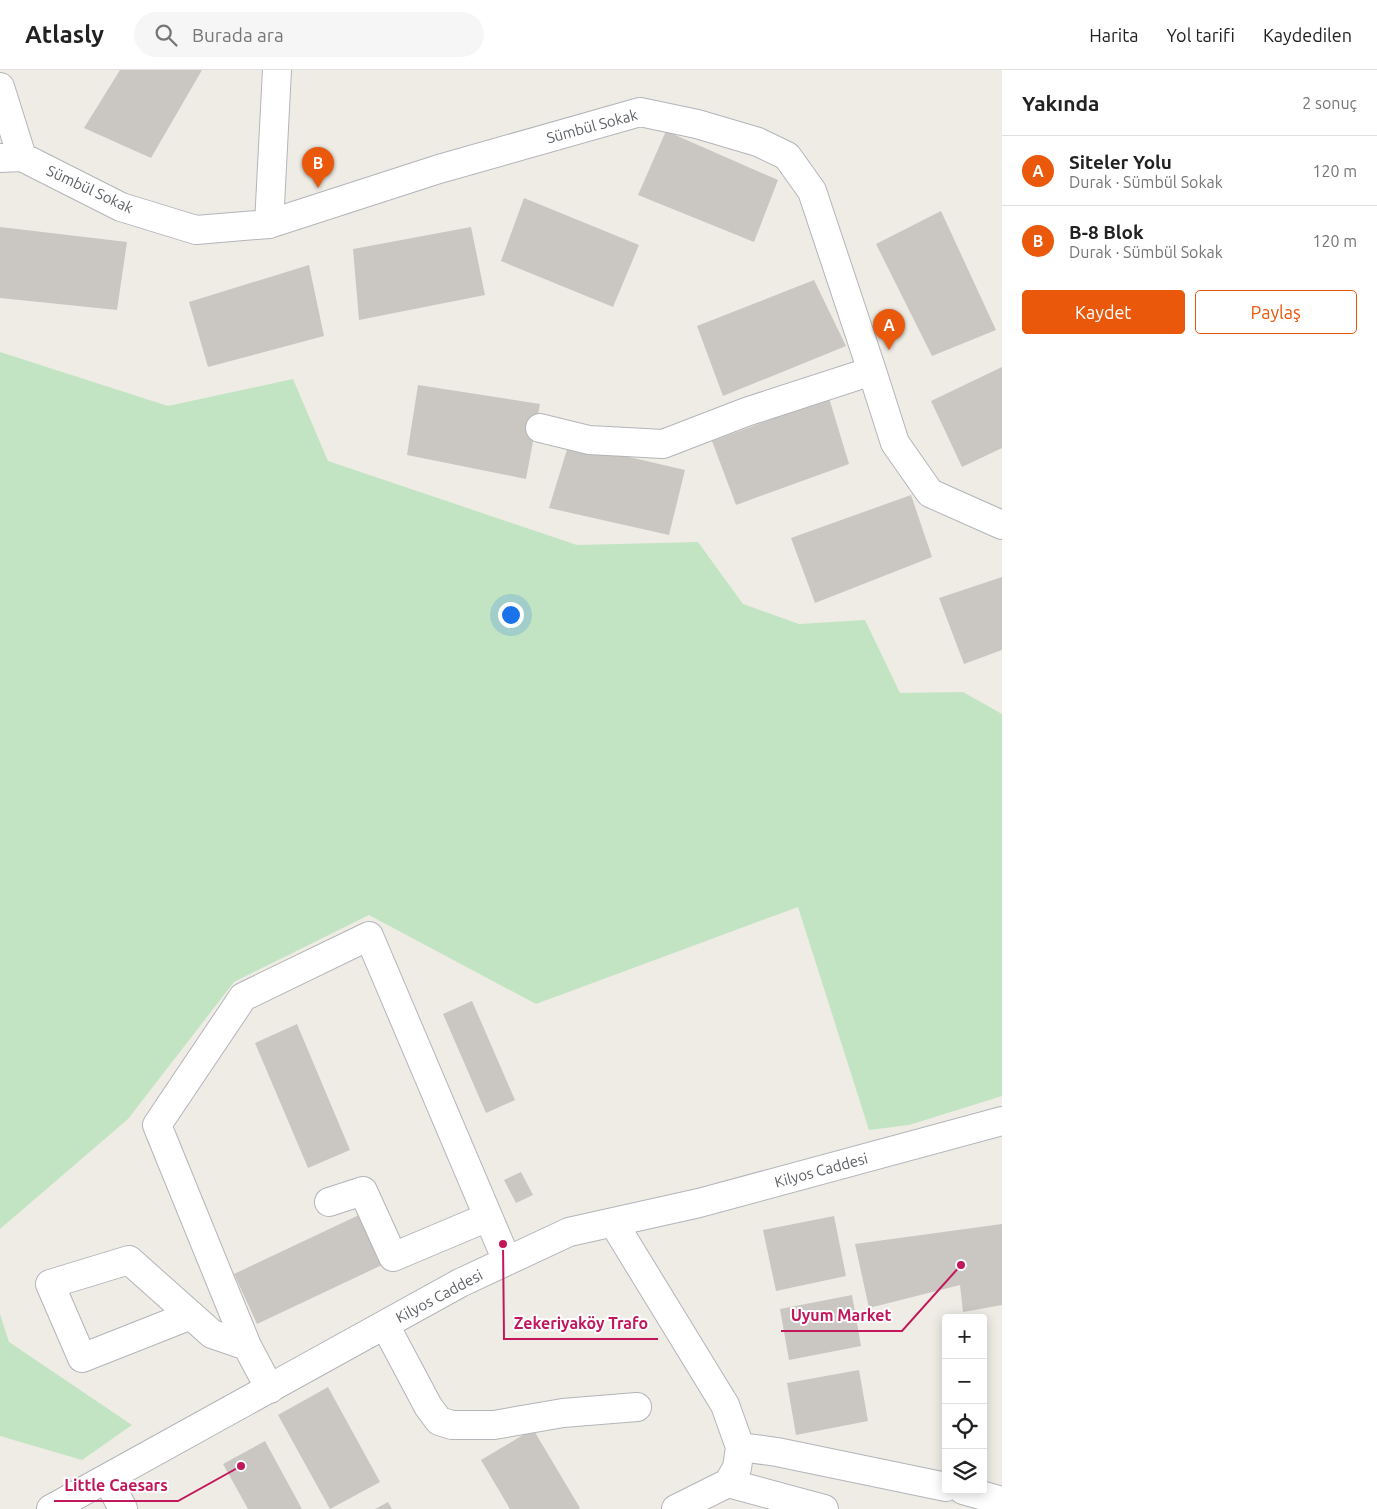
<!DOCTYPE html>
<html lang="tr">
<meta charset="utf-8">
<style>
:root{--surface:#fff;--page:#f6f6f6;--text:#222;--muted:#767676;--line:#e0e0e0;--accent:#ea580c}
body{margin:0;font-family:Ubuntu,sans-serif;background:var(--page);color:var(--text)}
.controls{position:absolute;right:15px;bottom:15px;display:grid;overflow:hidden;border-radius:5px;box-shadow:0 2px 12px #0003}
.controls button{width:45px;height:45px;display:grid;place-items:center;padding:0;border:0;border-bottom:1px solid var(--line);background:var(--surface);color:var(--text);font:25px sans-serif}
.you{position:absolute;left:510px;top:544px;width:18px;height:18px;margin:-12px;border:4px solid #fff;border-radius:50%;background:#1a73e8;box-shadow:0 0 0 8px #1a73e833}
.badge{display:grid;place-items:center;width:32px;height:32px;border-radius:50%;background:var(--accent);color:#fff;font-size:16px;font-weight:700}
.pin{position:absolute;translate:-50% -41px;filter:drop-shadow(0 1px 2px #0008)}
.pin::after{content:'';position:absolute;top:26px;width:18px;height:15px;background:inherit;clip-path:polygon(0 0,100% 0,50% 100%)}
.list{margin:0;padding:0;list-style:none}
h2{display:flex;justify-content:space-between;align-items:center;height:65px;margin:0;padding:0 20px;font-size:21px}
h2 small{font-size:16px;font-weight:400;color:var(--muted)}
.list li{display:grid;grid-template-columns:32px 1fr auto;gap:15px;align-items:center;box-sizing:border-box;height:70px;padding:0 20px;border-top:1px solid var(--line)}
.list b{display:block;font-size:19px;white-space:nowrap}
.list p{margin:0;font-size:16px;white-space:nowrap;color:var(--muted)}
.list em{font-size:16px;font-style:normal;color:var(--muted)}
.actions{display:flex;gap:10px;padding:15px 20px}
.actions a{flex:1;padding:11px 0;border:1px solid var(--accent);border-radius:5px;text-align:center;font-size:18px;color:var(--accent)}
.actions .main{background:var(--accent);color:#fff}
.icon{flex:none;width:28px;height:28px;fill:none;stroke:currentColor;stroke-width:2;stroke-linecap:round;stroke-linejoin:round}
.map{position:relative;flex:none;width:1002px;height:1439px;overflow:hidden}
header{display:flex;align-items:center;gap:30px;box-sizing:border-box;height:70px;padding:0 25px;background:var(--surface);border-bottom:1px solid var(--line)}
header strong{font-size:24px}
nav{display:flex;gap:28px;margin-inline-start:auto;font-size:18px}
.search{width:350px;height:45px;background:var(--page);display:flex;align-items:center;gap:12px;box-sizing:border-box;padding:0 18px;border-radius:28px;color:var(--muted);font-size:19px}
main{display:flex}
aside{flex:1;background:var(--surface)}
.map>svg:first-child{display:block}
.green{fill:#c3e4c3}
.building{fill:#cac7c2}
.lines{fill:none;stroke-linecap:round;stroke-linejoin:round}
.minor-casing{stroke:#b2b5b9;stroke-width:30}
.minor{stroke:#fff;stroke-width:28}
.labels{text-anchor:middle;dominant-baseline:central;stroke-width:4;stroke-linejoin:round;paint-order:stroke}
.street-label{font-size:15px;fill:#5d6064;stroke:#fff}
.leader{fill:none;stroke:#c2185b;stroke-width:2}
.callout-dot{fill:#c2185b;stroke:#fff;stroke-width:2}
.callout-label{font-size:16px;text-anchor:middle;font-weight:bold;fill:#c2185b;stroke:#fff;stroke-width:4;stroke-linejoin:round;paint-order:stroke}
</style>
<header>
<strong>Atlasly</strong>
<div class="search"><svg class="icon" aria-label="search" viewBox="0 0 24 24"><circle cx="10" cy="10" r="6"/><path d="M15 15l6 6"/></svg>Burada ara</div>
<nav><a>Harita</a><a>Yol tarifi</a><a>Kaydedilen</a></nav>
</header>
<main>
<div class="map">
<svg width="1002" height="1439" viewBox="0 0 1002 1439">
<rect width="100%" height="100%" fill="#eeece5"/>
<path class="green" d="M0 282 168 336 293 309 328 391 577 475 698 472 743 534 799 554 865 550 900 623 963 622 1002 644V1026L909 1055 869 1060 798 837 536 934 369 845 234 912 128 1049 0 1159Z
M0 1244 9 1272 132 1355 82 1390 0 1366Z"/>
<path class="building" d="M120 0H202L151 88 84 58Z
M666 61 778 110 754 172 638 125Z
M524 128 639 175 613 237 501 191Z
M941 141 996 260 932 286 876 174Z
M0 157 127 172 117 240 0 228Z
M471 157 485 225 359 250 353 179Z
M309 195 324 266 208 297 189 232Z
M814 210 846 276 723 326 697 256Z
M1002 297V378L962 397 931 331Z
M418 315 540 334 526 409 407 385Z
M829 328 849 394 736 435 712 371Z
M569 373 685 400 669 465 549 438Z
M911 425 932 487 815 533 791 468Z
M1002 507V580L964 594 939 528Z
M472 931 515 1030 486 1043 443 944Z
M297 954 350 1080 308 1098 255 973Z
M521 1102 533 1125 516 1133 504 1110Z
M359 1145 382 1195 257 1254 234 1204Z
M834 1146 846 1206 776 1221 763 1160Z
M1002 1154V1235L963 1242 960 1215 869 1238 855 1174Z
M852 1225 861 1276 789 1290 780 1239Z
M859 1300 868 1351 796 1365 787 1313Z
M328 1317 380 1412 330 1439 278 1345Z
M533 1359 580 1438 579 1439H510L481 1390Z
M265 1371 302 1439H248L223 1394Z
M388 1432 392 1439H375Z"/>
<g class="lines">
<defs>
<path id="minor" d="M0 17 22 87
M0 88 22 87 121 137 196 160 269 154 439 99 640 42 697 54 758 72 787 86 812 121 872 301 895 373 930 423 1002 455
M269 154 277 0
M540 358 589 370 663 374 746 342 872 301
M329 1132 363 1121 393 1187 488 1147
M613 1152 725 1335 740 1377 737 1398 728 1413 676 1439
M191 1245 82 1288 50 1214 129 1190 212 1264 247 1276 270 1319
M385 1255 428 1336 439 1351 452 1355H494L563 1343 637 1337
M247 1276 157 1055 243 927 369 866 507 1191
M740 1377 777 1382 946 1417
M107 1408 123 1439
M728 1413 824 1439
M963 1420 1002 1431
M51 1439 460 1213 569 1162 699 1133 1002 1051"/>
</defs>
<use href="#minor" class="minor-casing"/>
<use href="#minor" class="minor"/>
</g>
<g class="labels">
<g class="street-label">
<text transform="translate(592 56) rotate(-15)">Sümbül Sokak</text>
<text transform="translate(90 119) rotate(25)">Sümbül Sokak</text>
<text transform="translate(821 1100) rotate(-15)">Kilyos Caddesi</text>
<text transform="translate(439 1226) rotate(-28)">Kilyos Caddesi</text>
</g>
</g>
<path class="leader" d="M961 1195L902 1261H781M503 1174L504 1269H658M241 1396L178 1431H54"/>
<g class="callout-dot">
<circle cx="961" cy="1195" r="5"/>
<circle cx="503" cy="1174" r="5"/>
<circle cx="241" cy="1396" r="5"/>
</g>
<g class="callout-label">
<text x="841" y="1251">Uyum Market</text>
<text x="581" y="1259">Zekeriyaköy Trafo</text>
<text x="116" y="1421">Little Caesars</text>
</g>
</svg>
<div class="controls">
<button>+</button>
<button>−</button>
<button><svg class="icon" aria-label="locate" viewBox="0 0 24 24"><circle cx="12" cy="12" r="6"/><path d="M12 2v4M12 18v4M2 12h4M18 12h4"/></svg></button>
<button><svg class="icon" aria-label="layers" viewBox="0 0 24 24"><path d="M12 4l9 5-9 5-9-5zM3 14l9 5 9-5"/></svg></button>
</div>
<div class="you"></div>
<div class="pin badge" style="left:889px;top:280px">A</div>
<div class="pin badge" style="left:318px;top:118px">B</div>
</div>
<aside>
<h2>Yakında<small>2 sonuç</small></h2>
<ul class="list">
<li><span class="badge">A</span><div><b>Siteler Yolu</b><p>Durak · Sümbül Sokak</p></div><em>120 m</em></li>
<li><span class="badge">B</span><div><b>B-8 Blok</b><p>Durak · Sümbül Sokak</p></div><em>120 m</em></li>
</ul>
<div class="actions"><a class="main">Kaydet</a><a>Paylaş</a></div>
</aside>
</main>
